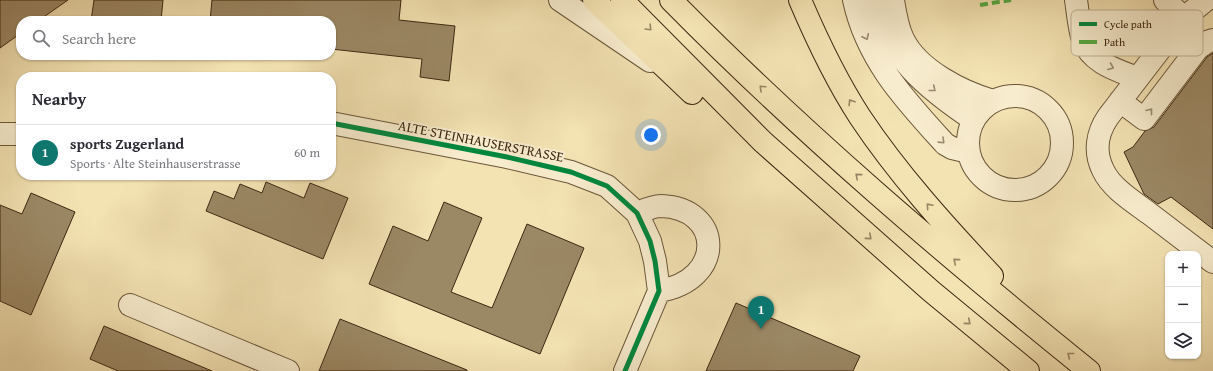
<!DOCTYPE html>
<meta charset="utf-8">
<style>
:root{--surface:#fff;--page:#f7f7f7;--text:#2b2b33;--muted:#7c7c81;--line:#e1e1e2;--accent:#0f766e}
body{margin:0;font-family:"Gentium Book Plus",serif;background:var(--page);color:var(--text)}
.controls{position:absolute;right:12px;bottom:12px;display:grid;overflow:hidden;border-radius:8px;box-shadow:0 1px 3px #0004}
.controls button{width:36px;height:36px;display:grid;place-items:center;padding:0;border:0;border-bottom:1px solid var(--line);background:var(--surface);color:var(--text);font:20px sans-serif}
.you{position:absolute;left:651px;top:135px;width:14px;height:14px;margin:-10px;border:3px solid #fff;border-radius:50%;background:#1a73e8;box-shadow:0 0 0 6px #1a73e833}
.badge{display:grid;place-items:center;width:26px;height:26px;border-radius:50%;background:var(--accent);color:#fff;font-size:13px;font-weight:700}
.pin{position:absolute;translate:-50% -33px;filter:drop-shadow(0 1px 2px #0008)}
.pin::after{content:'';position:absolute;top:21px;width:14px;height:12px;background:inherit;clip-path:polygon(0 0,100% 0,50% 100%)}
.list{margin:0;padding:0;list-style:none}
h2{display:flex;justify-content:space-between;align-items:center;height:52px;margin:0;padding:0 16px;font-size:17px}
h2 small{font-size:13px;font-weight:400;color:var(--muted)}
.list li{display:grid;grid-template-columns:26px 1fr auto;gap:12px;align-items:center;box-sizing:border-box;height:56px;padding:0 16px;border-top:1px solid var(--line)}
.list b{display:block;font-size:15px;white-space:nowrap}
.list p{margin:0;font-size:13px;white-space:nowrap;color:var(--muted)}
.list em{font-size:13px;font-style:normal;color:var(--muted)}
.icon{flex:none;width:22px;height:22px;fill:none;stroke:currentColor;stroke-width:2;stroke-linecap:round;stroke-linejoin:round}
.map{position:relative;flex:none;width:1213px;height:371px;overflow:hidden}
.search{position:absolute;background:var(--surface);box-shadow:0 1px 3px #0004;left:16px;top:16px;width:320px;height:44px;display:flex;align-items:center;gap:10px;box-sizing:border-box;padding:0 14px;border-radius:16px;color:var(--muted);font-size:15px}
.panel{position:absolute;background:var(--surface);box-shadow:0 1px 3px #0004;left:16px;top:72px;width:320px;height:108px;border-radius:16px}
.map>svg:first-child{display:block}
.building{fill:#9b8865;stroke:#3c2711}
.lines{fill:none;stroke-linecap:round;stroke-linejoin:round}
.minor-casing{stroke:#6a5639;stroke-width:24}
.highway-casing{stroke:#3c2711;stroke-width:24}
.minor{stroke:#f7eccd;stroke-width:22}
.highway{stroke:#f3e2b2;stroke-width:22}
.quiet{stroke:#55aa42;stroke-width:4;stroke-dasharray:8 4;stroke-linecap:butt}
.cycleway-casing{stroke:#f7eccd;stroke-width:8}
.cycleway{stroke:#00873e;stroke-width:5}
.oneway{stroke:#988462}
.oneway2{stroke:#9a8a6f}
.labels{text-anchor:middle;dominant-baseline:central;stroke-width:4;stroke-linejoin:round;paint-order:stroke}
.street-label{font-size:14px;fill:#3c2711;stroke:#f7eccd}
.key{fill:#f7eccd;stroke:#bfb195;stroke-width:1}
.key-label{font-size:11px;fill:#3c2711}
</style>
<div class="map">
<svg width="1213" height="371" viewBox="0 0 1213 371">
<rect width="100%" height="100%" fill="#f3e2b2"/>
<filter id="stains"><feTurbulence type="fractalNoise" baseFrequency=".005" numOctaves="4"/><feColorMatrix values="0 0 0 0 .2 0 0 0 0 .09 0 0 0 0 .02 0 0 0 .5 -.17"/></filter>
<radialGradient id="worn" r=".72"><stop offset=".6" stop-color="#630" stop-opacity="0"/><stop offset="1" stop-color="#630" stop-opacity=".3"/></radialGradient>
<path class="building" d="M0 0H68L38 21H21V33L0 48Z
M94 0H163L161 21H91Z
M212 0H401L399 20 455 26 449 81 420 77 422 59 331 49V21H210Z
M1213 53V229L1171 197 1158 204 1144 194 1124 152 1133 147 1145 131 1154 127 1207 57Z
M266 182 304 198 310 183 348 198 323 259 206 211 214 191 234 199 240 184 262 193Z
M31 193 75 212 31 315 0 301V205L22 214Z
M444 202 482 218 451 292 492 308 527 224 584 248 540 354 369 284 393 226 428 241Z
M736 303 860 356 853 371H706Z
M340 319 467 370V371H319Z
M104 326 212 371H118L90 359Z"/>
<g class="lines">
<defs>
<path id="minor" d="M560 0 650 61
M854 0C867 60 905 100 945 144L952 148 969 152
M875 0C886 56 929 90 974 120
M893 0C895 13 897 27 903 39 918 70 962 92 993 101
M1076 0C1078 13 1079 28 1083 40 1091 63 1117 70 1137 78
M1165 0 1184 18
M1206 0 1184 18 1108 117C1097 133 1094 152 1103 170 1111 188 1134 202 1150 214 1171 230 1192 246 1213 262
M968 143a47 47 0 1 1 94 0a47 47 0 1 1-94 0Z
M1120 101 1144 119 1198 48 1207 42 1213 40
M331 123 507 157 571 172 607 186 637 213 650 241 655 261 659 291 625 371
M0 134H21
M637 213C644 210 653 206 661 206 723 208 726 280 659 291
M130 305 288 371"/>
<path id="highway" d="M594 0 692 93
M622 0 763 142 931 291 1028 371
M671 0C802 133 944 254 1089 371
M800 0C817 40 836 80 860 117 898 174 945 226 992 276"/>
</defs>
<use href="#minor" class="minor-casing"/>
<use href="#highway" class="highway-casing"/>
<use href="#minor" class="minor"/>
<use href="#highway" class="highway"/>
<path class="quiet" d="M980 5 1011 0"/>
<defs>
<path id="cycleway" d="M331 123 507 157 571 172 607 186 637 213 650 241 655 261 659 291 625 371"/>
</defs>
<use href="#cycleway" class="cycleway-casing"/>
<use href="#cycleway" class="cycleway"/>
</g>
<defs><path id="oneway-chevron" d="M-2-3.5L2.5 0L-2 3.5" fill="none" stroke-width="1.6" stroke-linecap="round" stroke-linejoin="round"/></defs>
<g class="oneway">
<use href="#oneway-chevron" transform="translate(649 28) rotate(46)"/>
<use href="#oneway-chevron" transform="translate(762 88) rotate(-137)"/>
<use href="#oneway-chevron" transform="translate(851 102) rotate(-122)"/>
<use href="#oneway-chevron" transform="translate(858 176) rotate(-139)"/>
<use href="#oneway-chevron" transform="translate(929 206) rotate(-131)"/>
<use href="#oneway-chevron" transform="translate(869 237) rotate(41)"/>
<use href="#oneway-chevron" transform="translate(956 261) rotate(-140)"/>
<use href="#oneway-chevron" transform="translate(968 322) rotate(40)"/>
<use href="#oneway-chevron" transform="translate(1070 355) rotate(-141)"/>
</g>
<g class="oneway2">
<use href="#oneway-chevron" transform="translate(866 37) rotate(65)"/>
<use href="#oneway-chevron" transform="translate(1111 67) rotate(22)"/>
<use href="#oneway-chevron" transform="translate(933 89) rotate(39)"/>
<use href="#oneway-chevron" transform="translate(1150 111) rotate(-52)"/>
<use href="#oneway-chevron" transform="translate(942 141) rotate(44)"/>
</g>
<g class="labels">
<g class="street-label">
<text transform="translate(481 141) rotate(11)">ALTE STEINHAUSERSTRASSE</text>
</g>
</g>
<rect x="1071" y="10" width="132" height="46" rx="6" class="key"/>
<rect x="1079" y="22" width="18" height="4" fill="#00873e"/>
<rect x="1079" y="40" width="18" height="4" fill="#55aa42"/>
<g class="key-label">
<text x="1104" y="28">Cycle path</text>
<text x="1104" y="46">Path</text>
</g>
<rect width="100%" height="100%" filter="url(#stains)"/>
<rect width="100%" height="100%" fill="url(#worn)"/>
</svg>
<div class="controls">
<button>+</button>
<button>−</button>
<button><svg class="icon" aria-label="layers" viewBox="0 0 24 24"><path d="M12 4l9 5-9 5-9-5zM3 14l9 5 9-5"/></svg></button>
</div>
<div class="you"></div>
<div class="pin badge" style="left:761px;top:329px">1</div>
<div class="search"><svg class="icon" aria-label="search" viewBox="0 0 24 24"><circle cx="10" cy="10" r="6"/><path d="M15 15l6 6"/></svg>Search here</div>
<section class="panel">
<h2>Nearby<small></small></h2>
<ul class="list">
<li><span class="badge">1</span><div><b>sports Zugerland</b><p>Sports · Alte Steinhauserstrasse</p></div><em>60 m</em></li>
</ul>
</section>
</div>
